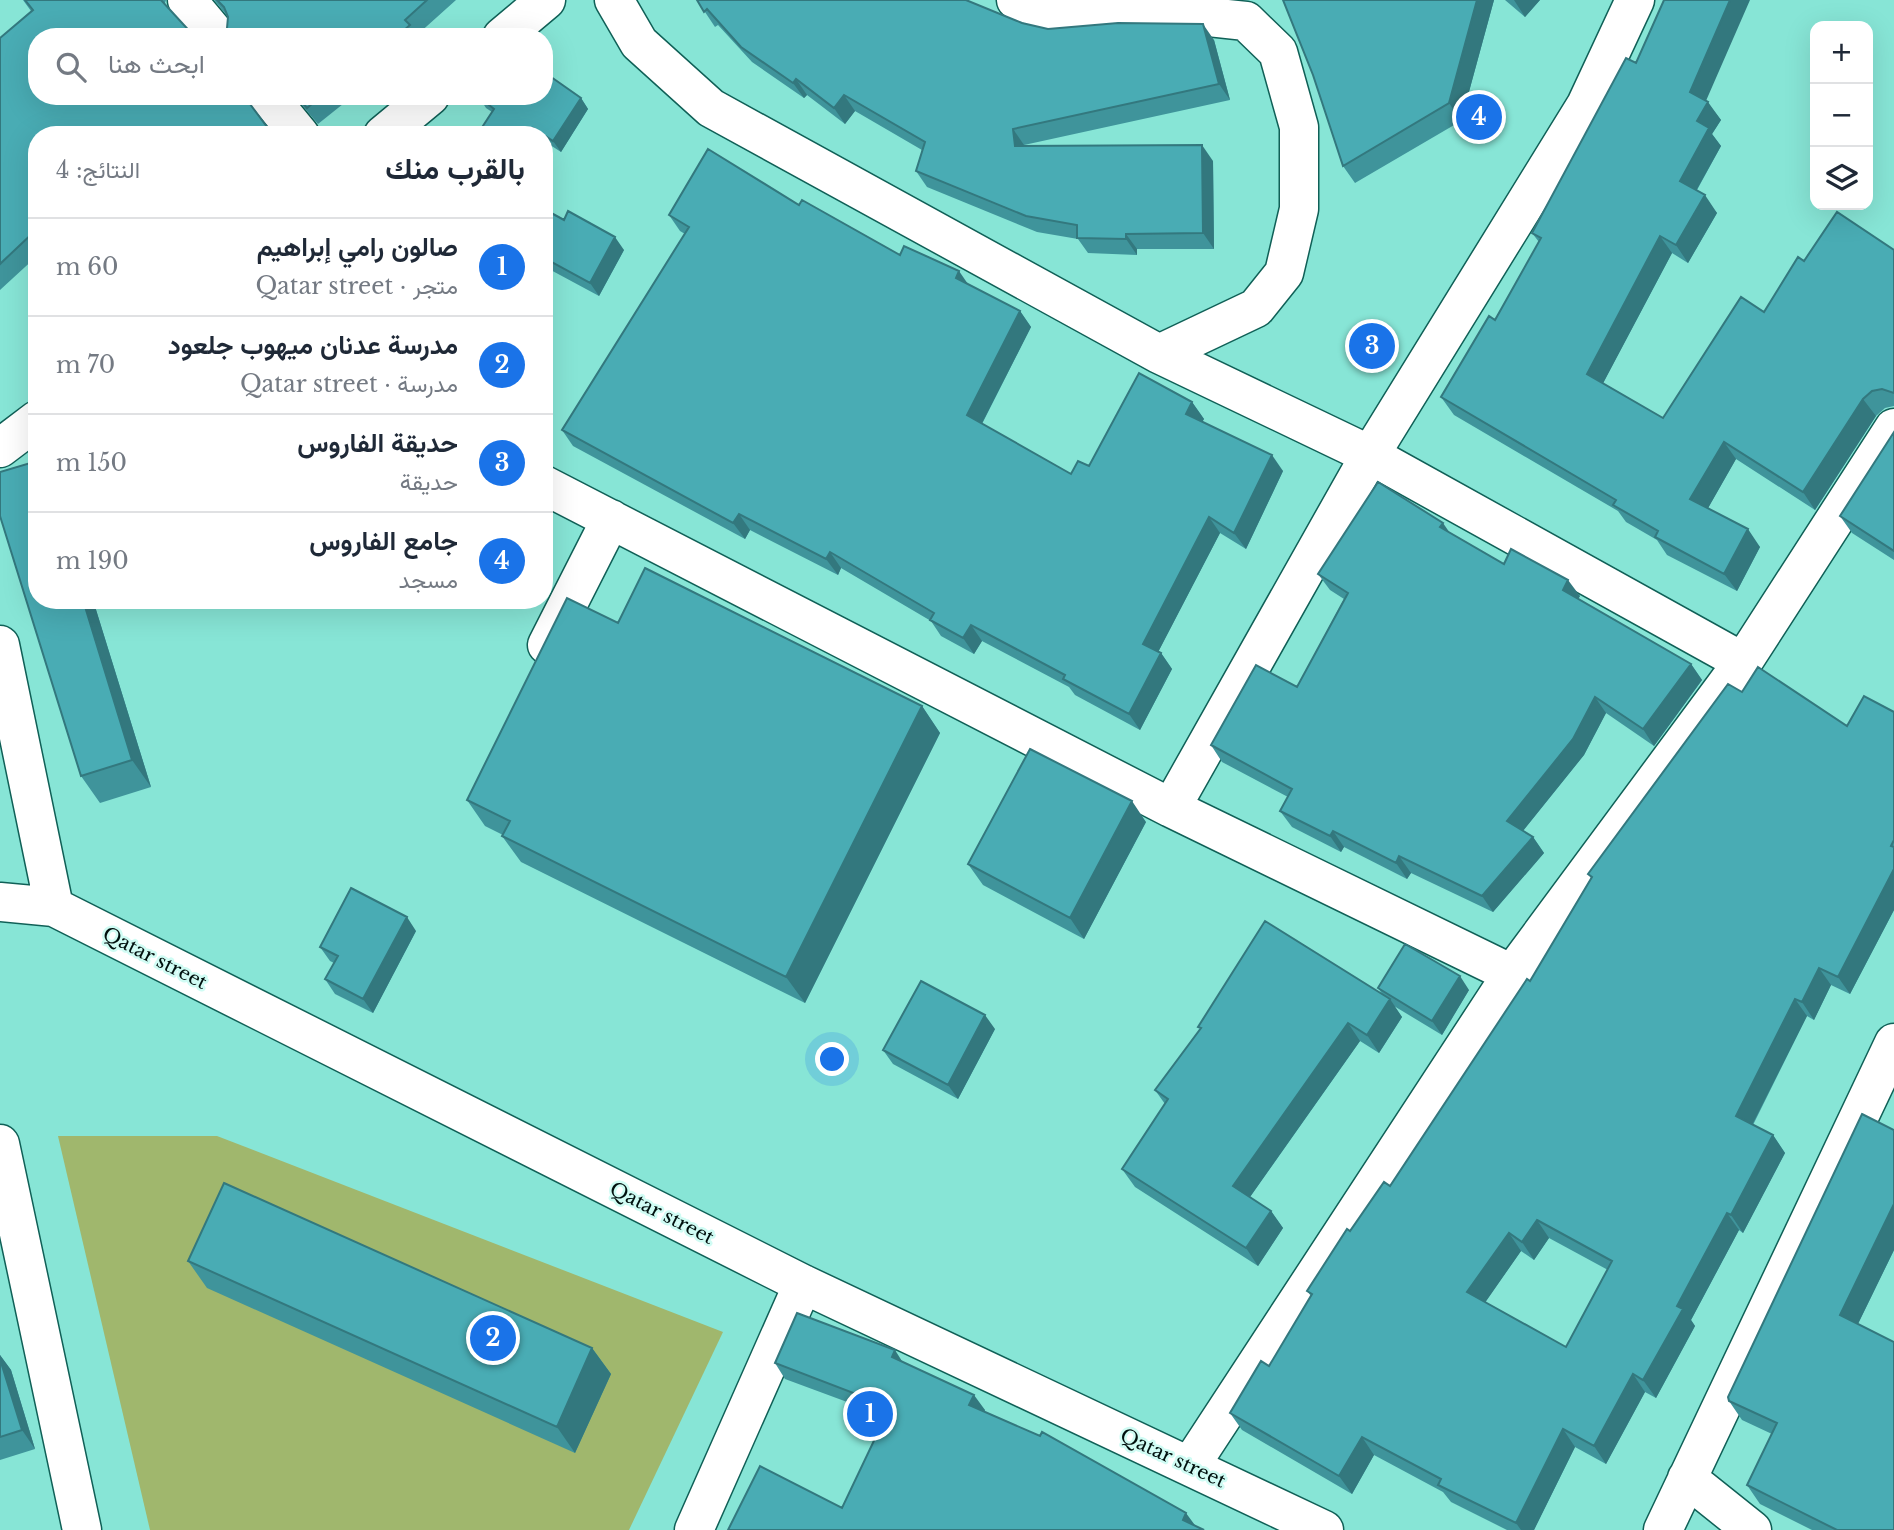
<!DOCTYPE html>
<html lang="ar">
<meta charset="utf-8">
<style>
:root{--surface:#fff;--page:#f2f2f3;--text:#1f2937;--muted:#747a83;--line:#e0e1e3;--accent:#1a73e8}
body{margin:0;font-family:"Libre Baskerville",Vazirmatn,serif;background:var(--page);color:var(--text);direction:rtl}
.controls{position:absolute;right:21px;top:21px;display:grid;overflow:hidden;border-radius:14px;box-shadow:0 7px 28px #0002}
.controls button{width:63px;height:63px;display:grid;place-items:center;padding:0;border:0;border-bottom:2px solid var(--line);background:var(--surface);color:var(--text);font:35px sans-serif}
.you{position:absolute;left:833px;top:1060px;width:24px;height:24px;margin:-18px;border:5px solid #fff;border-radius:50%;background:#1a73e8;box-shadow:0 0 0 10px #1a73e833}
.badge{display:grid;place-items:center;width:46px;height:46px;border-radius:50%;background:var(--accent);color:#fff;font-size:23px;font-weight:700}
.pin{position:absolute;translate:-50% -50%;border:4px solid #fff;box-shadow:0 2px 7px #0006}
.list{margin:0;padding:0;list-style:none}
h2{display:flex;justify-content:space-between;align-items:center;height:91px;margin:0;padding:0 28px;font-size:30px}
h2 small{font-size:23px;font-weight:400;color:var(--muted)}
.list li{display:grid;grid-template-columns:46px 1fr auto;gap:21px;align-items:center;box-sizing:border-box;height:98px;padding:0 28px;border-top:2px solid var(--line)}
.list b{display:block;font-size:26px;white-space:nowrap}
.list p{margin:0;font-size:23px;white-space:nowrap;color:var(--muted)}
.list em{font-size:23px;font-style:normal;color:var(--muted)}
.icon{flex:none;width:38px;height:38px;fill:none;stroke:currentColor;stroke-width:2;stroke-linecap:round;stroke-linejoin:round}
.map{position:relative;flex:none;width:1894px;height:1530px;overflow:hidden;direction:ltr}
.search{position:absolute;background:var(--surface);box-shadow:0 7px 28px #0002;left:28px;top:28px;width:525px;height:77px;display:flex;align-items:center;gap:18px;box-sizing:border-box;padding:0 24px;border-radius:28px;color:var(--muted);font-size:26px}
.panel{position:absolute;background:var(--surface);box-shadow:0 7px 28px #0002;left:28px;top:126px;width:525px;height:483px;border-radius:28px;direction:rtl}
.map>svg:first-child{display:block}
.green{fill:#a0b76d}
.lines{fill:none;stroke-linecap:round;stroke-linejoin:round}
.minor-casing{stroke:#106057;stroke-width:41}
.minor{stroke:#fff;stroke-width:38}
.wall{fill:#3f949b;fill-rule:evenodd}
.shaded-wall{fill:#33787e}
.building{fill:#49acb4;stroke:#33787e;stroke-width:2;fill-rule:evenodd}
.labels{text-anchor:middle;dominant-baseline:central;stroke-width:5;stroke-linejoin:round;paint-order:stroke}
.street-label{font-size:19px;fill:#00100e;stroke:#d0fcf4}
</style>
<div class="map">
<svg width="1894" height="1530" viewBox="0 0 1894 1530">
<rect width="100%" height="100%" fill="#87e5d6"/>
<path class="green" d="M58 1136H217L723 1332 629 1530H150Z"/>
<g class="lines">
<defs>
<path id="minor" d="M187 0 218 37
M614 0 639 43 711 108 1159 354 1370 455 1743 662
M1016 0 1064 17H1209L1246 21 1278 52 1299 127V209L1284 273 1256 308 1159 354
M502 37 546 0
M268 96 300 135
M383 135 430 96
M0 448 37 420
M544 485 1171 808 1512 974
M0 645 54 907
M547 645 611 519
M1171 808 1370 455 1586 105 1635 0
M0 902 54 907 803 1284 1324 1530
M0 1144 82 1530
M1190 1466 1512 974 1743 662 1894 428
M1687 1478 1752 1530
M694 1530 803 1284
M1663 1530 1894 1043"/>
</defs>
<use href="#minor" class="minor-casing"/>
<use href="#minor" class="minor"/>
</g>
<path class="wall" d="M23 0H166L165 3 37 96H247V99L37 135V256L0 290V38L31 11Z
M214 0H456L417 35 418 37H222L227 28 228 17Z
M697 0 1022 23 1048 29 1214 40 1230 100 1024 145 1213 161 1214 249H1137V255L1088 253 1078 239 1037 232 927 187 916 171 922 150 855 111 845 124 807 95 804 98 752 62 718 25 715 27Z
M1283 0H1494L1461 121 1355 183 1343 166 1313 75Z
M1505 0H1540L1525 17Z
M294 96H353L318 124Z
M479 97 581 98 588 109 561 152 544 141V135H477L492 112 486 108Z
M1706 101 1721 120 1712 134 1721 146 1697 190 1717 213 1688 263 1672 253 1603 383 1663 418 1764 312 1804 261 1894 250V406L1885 408 1876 416 1815 510 1736 459 1708 508 1760 547 1737 591 1667 555 1657 540 1626 522 1618 511 1454 415 1441 397 1495 320 1539 242 1532 233Z
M799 205 900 255 969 285 1020 311 1031 327 982 424 1071 474 1089 466 1192 402 1204 419 1202 421 1283 471 1246 549 1220 533 1158 652 1161 653 1172 669 1140 730 1075 695 1069 687 982 641 974 654 941 636 931 621 841 568 838 575 750 530 745 539 573 446 562 430 685 234 680 231 669 215Z
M544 209 624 250 599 296 547 268 544 274Z
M1894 432V560L1852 533 1840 516Z
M1450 533 1504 564 1580 596 1578 599 1691 664 1702 680 1654 746 1606 713 1584 755 1523 831 1533 837 1544 853 1493 912 1411 873 1407 879 1344 847 1341 852 1292 827 1280 811 1288 797 1222 762 1211 745 1297 687 1344 599 1330 590 1318 574Z
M37 600H93L151 787 100 803 81 776Z
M255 600H277L273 609Z
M618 623 922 706 940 733 805 1003 521 862 502 836 503 835 485 826 467 800Z
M1742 692 1847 726 1894 712V910L1850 994 1831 985 1814 1020 1807 1016 1753 1125 1773 1135 1785 1153 1743 1233 1739 1230 1691 1320 1695 1326 1656 1398 1645 1392 1606 1464 1575 1447 1534 1530H1507L1451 1502 1443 1492 1374 1455 1352 1494 1242 1430 1230 1413 1269 1366 1311 1296 1307 1291 1350 1231 1390 1186 1530 981 1591 878 1588 874ZM1549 1238 1608 1270 1566 1347 1485 1302 1521 1251 1534 1260Z
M1146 822 1084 939 983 885 968 864Z
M416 931 373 1013 335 994 325 979 334 963 330 961 320 947Z
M1378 988 1469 990 1442 1035 1394 1006 1402 1017 1379 1053 1360 1041 1250 1197 1271 1211 1283 1228 1258 1266 1135 1187 1122 1169 1165 1104 1155 1090 1200 1029 1198 1027 1383 995Z
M995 1029 958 1099 893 1064 883 1050Z
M1894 1130V1250L1858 1324 1894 1530H1812L1760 1504 1747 1485 1772 1434 1742 1420 1729 1401Z
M188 1261 592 1348 611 1374 575 1453 207 1288Z
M0 1355 11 1370 35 1449 0 1460Z
M903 1362 985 1410 984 1412 1186 1513 885 1416 785 1379 775 1363Z"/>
<path class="shaded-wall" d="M1477 0H1494L1461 121 1449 103Z
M1514 0H1540L1525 17Z
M1730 0H1750L1702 110 1690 92Z
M1203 24 1214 40 1230 100 1219 84Z
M796 79 807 95 804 98 793 83Z
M844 95 855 111 845 124 834 108Z
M581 98 588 109 561 152 553 141Z
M1708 102 1721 120 1712 134 1721 146 1692 198 1680 181 1697 121Z
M533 128 538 135H529Z
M519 129 523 135H515Z
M1013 129 1024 145 1026 161 1015 146Z
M1202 145 1213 161 1214 249 1203 233Z
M1705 195 1717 213 1688 263 1676 245Z
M1126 234 1137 249V255L1126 239Z
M1660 236 1672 253 1599 391 1587 374Z
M615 237 624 250 599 296 590 283Z
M544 263 547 268 544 274Z
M959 271 970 287 956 278Z
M1020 311 1031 327 978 431 967 415Z
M1863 399 1876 416 1815 510 1803 492Z
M1192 402 1204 419 1198 430 1186 414Z
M1724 442 1736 459 1703 517 1690 499Z
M1272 455 1283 471 1246 549 1234 533Z
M739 514 750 530 745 539 733 523Z
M1209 517 1220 533 1154 660 1143 644Z
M1443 523 1454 539 1440 527Z
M1748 529 1760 547 1737 591 1724 574Z
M830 552 841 568 838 575 826 559Z
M1568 580 1580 596 1574 606 1563 590Z
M83 600H93L151 787 132 760Z
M267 600H277L273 609Z
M971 625 982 641 974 654 963 638Z
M1161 653 1172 669 1140 730 1129 714Z
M1691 664 1702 680 1654 746 1643 729Z
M1595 697 1606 713 1584 755 1518 837 1507 821Z
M922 706 940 733 805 1003 786 977Z
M1132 801 1146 822 1084 939 1070 918Z
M1333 831 1344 847 1341 852 1330 836Z
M1533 837 1544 853 1493 912 1482 896Z
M1399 856 1411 873 1407 879 1396 863Z
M1894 869V910L1850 994 1838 977Z
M407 917 416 931 373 1013 363 999Z
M1819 968 1831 985 1814 1020 1802 1002Z
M1460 976 1469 990 1442 1035 1432 1021Z
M1390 999 1402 1017 1379 1053 1367 1035Z
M1795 999 1807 1016 1748 1133 1736 1116Z
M985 1015 995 1029 958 1099 948 1085Z
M1348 1023 1360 1041 1245 1204 1233 1186Z
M1773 1135 1785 1153 1743 1233 1731 1215Z
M1894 1204V1250L1853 1334 1840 1315Z
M1271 1211 1283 1228 1258 1266 1246 1248Z
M1727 1213 1739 1230 1691 1320 1695 1326 1656 1398 1643 1380 1677 1306Z
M1537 1220 1549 1238 1534 1260 1522 1242Z
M1509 1233 1521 1251 1480 1310 1467 1292Z
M592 1348 611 1374 575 1453 557 1427Z
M895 1350 905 1366 892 1357Z
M0 1355 11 1370 35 1449 22 1430 0 1359Z
M1633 1374 1645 1392 1606 1464 1594 1446Z
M974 1395 985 1410 980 1420 969 1405Z
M1563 1429 1575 1447 1534 1530H1521L1516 1523Z
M1362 1437 1374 1455 1352 1494 1339 1476Z
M1186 1513 1197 1528 1183 1520Z"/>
<path class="building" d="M25 0H161L195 37H37V96H244L273 135H37V229L0 264V38L33 10Z
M217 0H427L405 20 410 25 396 37H222L227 28 228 17 224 7Z
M697 0H966L1022 23 1048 29 1118 23 1203 24 1219 84 1013 129 1015 146 1202 145 1203 233 1126 234V239L1077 238V225L1026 216 916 171 925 142 844 95 834 108 796 79 793 83 741 47 707 9 704 12Z
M1283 0H1477L1449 103 1343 166 1313 75Z
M1664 0H1730L1690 92 1708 102 1697 121 1709 128 1680 181 1705 195 1676 245 1660 236 1587 374 1663 418 1741 297 1764 312 1798 257 1804 261 1837 212 1894 250V393L1882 389 1872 391 1863 399 1803 492 1724 442 1690 499 1748 529 1724 574 1655 537 1658 531 1613 505 1616 500 1441 397 1489 316 1495 320 1541 238 1532 233 1626 58 1636 63Z
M544 72 581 98 553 141 533 128 529 135H527L519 129 515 135H477L494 109 479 97 480 96H544Z
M297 96H321L307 108Z
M708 149 799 205 802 200 900 255 904 246 959 271 956 278 1020 311 967 415 1071 474 1078 461 1089 466 1139 373 1192 402 1186 414 1272 455 1234 533 1209 517 1143 644 1161 653 1129 714 1063 679 1065 675 971 625 963 638 930 620 934 613 830 552 826 559 739 514 733 523 562 430 689 227 669 215Z
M544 209 564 220 568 211 615 237 590 283 544 258Z
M1894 432V551L1840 516Z
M37 461V600H83L132 760 81 776 0 516V472Z
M1378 482 1443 523 1440 527 1504 564 1511 549 1568 580 1563 590 1691 664 1643 729 1595 697 1573 739 1507 821 1533 837 1482 896 1399 856 1396 863 1333 831 1330 836 1280 811 1292 789 1211 745 1256 665 1297 687 1348 593 1318 574Z
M645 568 922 706 786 977 502 836 510 821 467 800 567 598 618 623Z
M1758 667 1847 726 1864 696 1894 712V840L1891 846 1894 847V869L1838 977 1819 968 1802 1002 1795 999 1736 1116 1773 1135 1731 1215 1727 1213 1677 1306 1683 1309 1643 1380 1633 1374 1594 1446 1563 1429 1516 1523 1438 1485 1441 1479 1362 1437 1339 1476 1230 1413 1261 1361 1269 1366 1312 1294 1307 1291 1347 1229 1350 1231 1384 1182 1390 1186 1527 979 1530 981 1592 877 1588 874 1728 684 1742 692ZM1537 1220 1612 1261 1566 1347 1467 1292 1509 1233 1522 1242Z
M1030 749 1132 801 1070 918 968 864Z
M351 888 407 917 363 999 325 979 338 956 320 947Z
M1265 921 1390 999 1367 1035 1348 1023 1233 1186 1271 1211 1246 1248 1122 1169 1168 1099 1155 1090 1201 1028 1198 1027Z
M1405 944 1460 976 1432 1021 1378 988Z
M921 981 985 1015 948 1085 883 1050Z
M1862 1114 1894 1130V1204L1840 1315 1894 1342V1530H1837L1747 1485 1777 1423 1729 1401 1728 1397Z
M224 1183 592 1348 557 1427 188 1261Z
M797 1313 895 1350 892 1357 974 1395 969 1405 1040 1436 1042 1432 1186 1513 1183 1520 1204 1530H728L760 1466 842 1508 890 1407 775 1363Z
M0 1359 22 1430 0 1437Z"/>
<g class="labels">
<g class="street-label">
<text transform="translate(155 958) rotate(27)">Qatar street</text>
<text transform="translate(662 1213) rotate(27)">Qatar street</text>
<text transform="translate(1173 1458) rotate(25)">Qatar street</text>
</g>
</g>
</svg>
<div class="controls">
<button>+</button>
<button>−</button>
<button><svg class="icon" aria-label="layers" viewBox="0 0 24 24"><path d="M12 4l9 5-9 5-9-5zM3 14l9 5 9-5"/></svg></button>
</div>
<div class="you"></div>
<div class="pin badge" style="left:870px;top:1414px">1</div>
<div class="pin badge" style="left:493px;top:1338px">2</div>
<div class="pin badge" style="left:1372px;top:346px">3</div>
<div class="pin badge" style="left:1479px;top:117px">4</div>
<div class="search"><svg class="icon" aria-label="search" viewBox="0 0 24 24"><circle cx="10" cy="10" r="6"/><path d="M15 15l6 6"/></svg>ابحث هنا</div>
<section class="panel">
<h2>بالقرب منك<small>النتائج: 4</small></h2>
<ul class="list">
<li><span class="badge">1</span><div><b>صالون رامي إبراهيم</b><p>متجر · Qatar street</p></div><em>60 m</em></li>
<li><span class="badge">2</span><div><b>مدرسة عدنان ميهوب جلعود</b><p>مدرسة · Qatar street</p></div><em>70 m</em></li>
<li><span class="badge">3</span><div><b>حديقة الفاروس</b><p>حديقة</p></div><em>150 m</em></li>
<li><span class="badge">4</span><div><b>جامع الفاروس</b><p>مسجد</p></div><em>190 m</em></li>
</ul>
</section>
</div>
